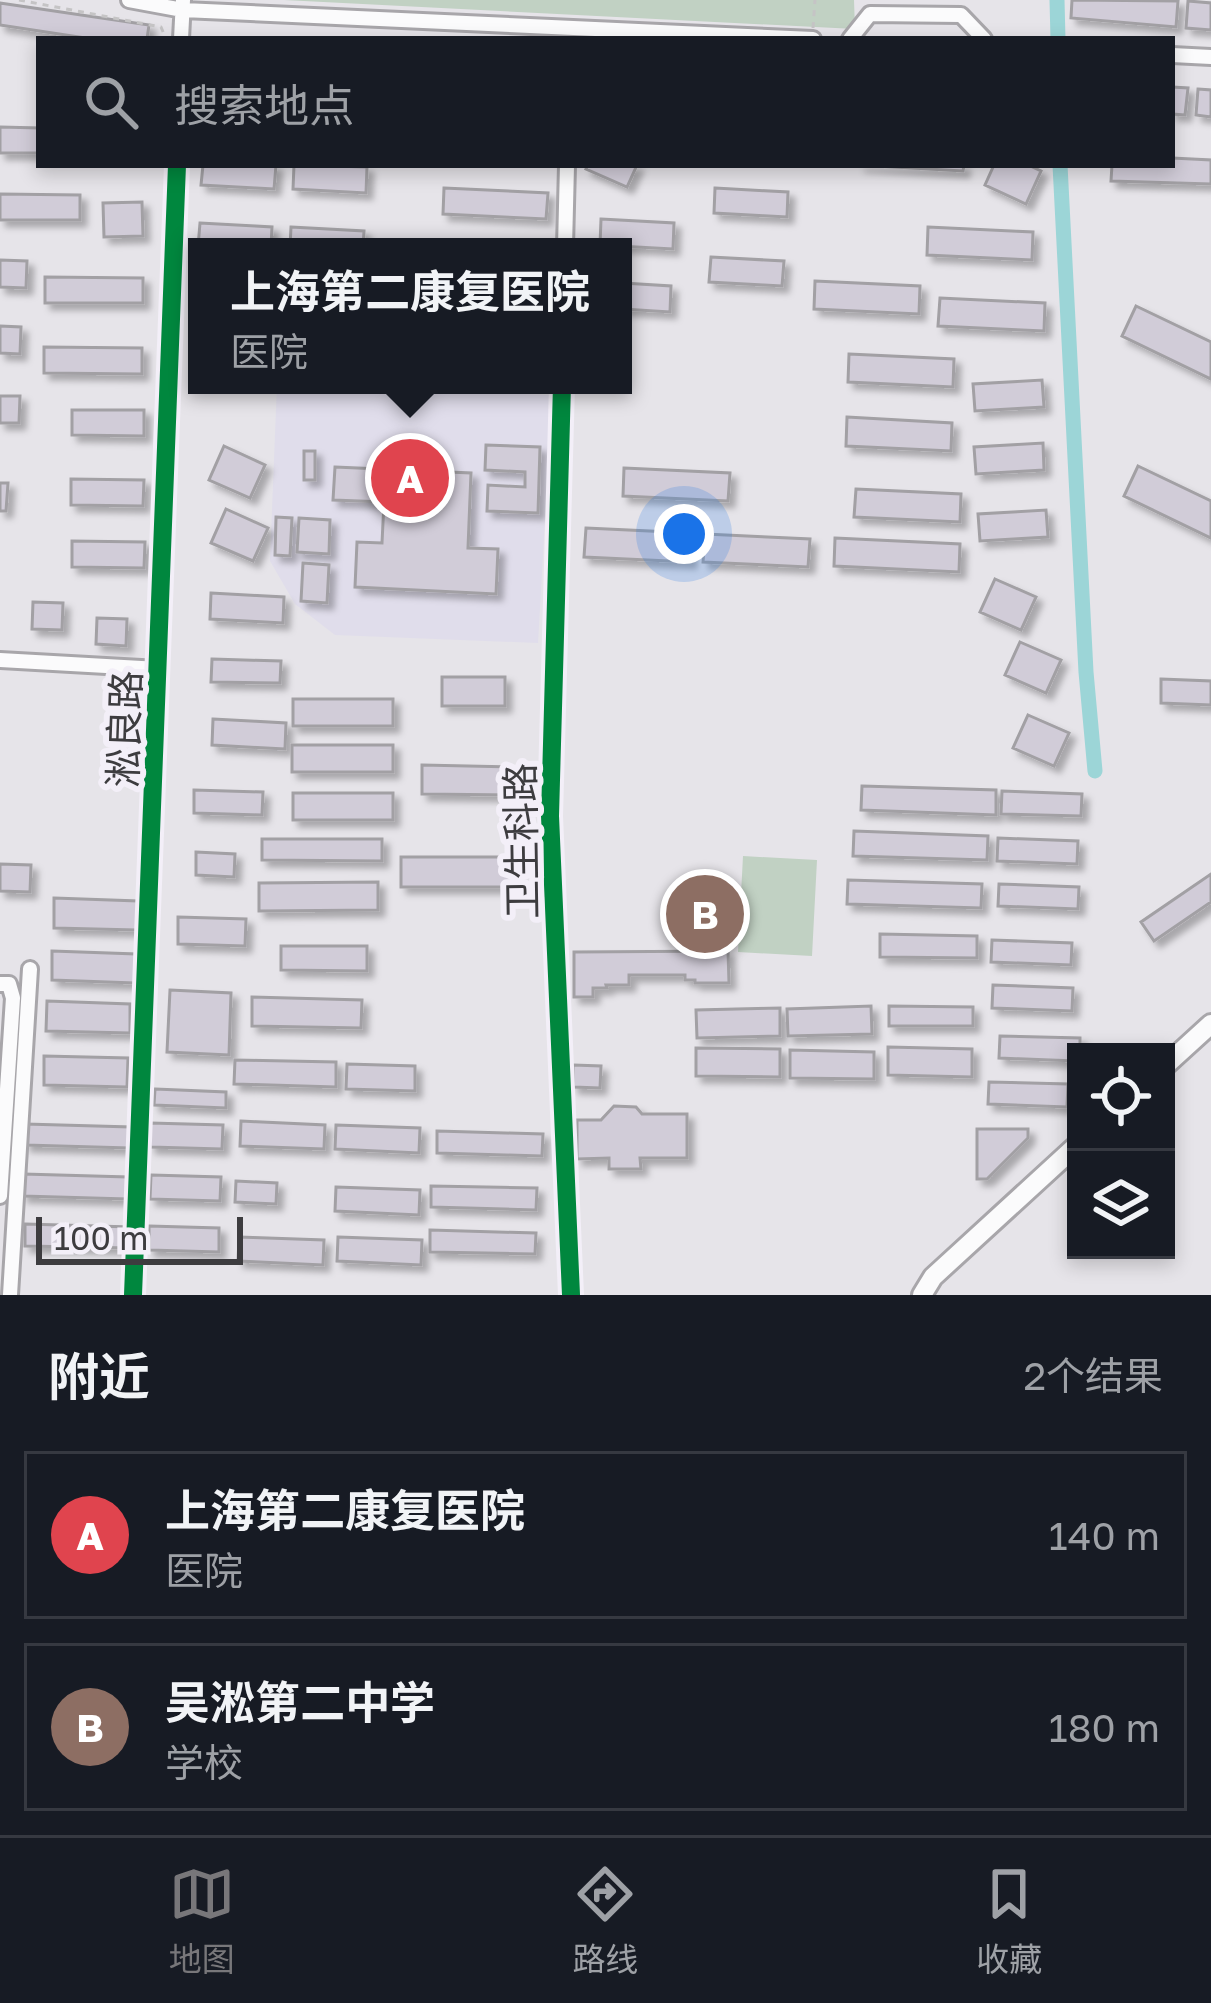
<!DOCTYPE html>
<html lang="zh">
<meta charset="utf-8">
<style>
:root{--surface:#171b24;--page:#242831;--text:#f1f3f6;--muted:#9ea1a6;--line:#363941;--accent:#78777a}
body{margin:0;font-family:"Golos Text","Noto Sans SC",sans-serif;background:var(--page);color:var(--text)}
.controls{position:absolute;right:36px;bottom:36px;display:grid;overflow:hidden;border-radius:0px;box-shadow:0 6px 18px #0003}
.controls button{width:108px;height:108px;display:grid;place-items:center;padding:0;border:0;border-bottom:3px solid var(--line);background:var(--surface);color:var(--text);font:60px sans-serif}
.scale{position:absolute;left:36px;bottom:30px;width:207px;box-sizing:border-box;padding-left:12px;border:6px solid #3d3c3f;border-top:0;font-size:33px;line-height:42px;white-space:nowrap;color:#3d3c3f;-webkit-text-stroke:9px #f3eff8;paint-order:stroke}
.you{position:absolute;left:684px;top:534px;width:42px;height:42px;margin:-30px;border:9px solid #fff;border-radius:50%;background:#1a73e8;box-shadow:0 0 0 18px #1a73e833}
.badge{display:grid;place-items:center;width:78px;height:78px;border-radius:50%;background:var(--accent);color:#fff;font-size:39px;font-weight:700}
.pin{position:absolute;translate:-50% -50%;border:6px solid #fff;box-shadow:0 3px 12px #0006}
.popup{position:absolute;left:188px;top:238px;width:444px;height:156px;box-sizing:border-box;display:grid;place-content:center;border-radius:0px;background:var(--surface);filter:drop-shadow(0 3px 9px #0005);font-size:39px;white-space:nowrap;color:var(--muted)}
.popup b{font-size:45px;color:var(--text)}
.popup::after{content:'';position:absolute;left:50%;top:100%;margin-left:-24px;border:24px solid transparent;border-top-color:var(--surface)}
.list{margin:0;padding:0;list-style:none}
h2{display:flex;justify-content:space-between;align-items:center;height:156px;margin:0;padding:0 48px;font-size:51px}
h2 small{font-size:39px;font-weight:400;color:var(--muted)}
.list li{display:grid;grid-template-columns:78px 1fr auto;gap:36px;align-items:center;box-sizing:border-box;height:168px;margin:0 24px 24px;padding:0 24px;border:3px solid var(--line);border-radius:0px}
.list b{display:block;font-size:45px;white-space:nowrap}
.list p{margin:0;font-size:39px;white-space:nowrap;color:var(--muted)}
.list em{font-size:39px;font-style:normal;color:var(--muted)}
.icon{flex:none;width:66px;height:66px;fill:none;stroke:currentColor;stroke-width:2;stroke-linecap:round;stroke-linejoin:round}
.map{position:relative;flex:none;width:1211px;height:1295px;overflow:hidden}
.search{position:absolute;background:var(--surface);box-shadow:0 6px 18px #0003;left:36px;right:36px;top:36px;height:132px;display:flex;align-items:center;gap:30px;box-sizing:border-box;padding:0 42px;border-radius:0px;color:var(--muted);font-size:45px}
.sheet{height:540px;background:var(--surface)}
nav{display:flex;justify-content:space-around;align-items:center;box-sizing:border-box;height:168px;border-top:3px solid var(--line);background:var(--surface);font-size:33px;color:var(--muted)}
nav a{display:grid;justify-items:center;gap:6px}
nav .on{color:var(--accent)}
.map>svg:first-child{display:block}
.medical{fill:#e0ddeb}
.green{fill:#c1d1c3}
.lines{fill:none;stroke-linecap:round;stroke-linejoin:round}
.canal{stroke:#9cd5d7;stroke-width:15}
.building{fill:#d1ccd8;stroke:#a2a0a4;stroke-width:3;filter:url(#shadow)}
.minor-casing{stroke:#a8a6aa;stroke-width:20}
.major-casing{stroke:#a8a6aa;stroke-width:24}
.path{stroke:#c5c4c5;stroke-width:3;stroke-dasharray:6 6;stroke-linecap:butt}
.minor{stroke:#fbfbfc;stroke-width:14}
.major{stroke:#fbfbfc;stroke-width:18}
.cycleway-casing{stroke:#f3eff8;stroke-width:26}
.cycleway{stroke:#00873e;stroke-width:18}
.labels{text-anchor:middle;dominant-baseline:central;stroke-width:12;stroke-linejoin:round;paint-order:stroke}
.street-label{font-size:39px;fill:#3d3c3f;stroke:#f3eff8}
</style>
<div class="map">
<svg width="1211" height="1295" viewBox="0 0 1211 1295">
<defs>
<filter id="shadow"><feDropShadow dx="6" dy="6" stdDeviation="3" flood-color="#0004"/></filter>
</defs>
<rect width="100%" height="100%" fill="#e6e4e9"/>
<path class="medical" d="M277 385 552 395 538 643 335 635 295 604 270 561Z"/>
<path class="green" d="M284 0H854L855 29Z
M743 856 817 860 812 956 738 952Z"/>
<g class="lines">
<path class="canal" d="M1057 0 1058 39
M1060 165 1086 672 1095 771"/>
</g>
<path class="building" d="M1072 0 1178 1 1176 27 1071 18Z
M1188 1 1211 3V30L1186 28Z
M0 3 149 25 147 39H92L0 25Z
M1172 87 1188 88 1185 115 1172 114Z
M1198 89 1211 90V117L1196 115Z
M0 127 39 128V153H0Z
M1172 158 1211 160V184L1111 181 1112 165H1172Z
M203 165H276L274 189 201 185Z
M294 165 367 167 366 193 293 189Z
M588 165H637L627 187 586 169Z
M858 165H964L963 171Z
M994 165H1028L1041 171 1026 204 985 185Z
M444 188 548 193 546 219 443 214Z
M715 188 788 192 787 217 714 213Z
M0 194 80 195V220H0Z
M142 202 143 236 104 237 103 203Z
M601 219 674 223 673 249 600 245Z
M200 223 272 227 271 247H198Z
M291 227 364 231 363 247H290Z
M928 227 1033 232 1032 260 927 255Z
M711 257 784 261 782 286 709 282Z
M0 260 27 261 26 288 0 287Z
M45 277 143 278V303H45Z
M815 281 920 286 919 314 814 309Z
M623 283 671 286 670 312 623 309Z
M940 298 1045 303 1044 331 938 326Z
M1136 306 1211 342V379L1122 336Z
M0 326 21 327 20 354 0 353Z
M44 347 142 348V374L44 373Z
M849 354 954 359 953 387 848 382Z
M1042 380 1044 407 975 411 973 384Z
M0 396H20L19 423H0Z
M72 410H144V436L72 435Z
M847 417 952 423 951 451 846 446Z
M1043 443 1044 470 976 474 974 447Z
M486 445 540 447 538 513 487 511 488 485 525 487V472L485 470Z
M224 446 265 465 250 498 209 480Z
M304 451H315V480H304Z
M1138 466 1211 501V538L1124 496Z
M335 467 471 473 468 548 498 549 496 594 355 587 357 542 382 543 384 502 333 500Z
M624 468 730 473 728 501 623 496Z
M71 479 144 480 143 506 71 505Z
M0 483H8L6 511H0Z
M856 489 961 494 960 522 854 517Z
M226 509 268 528 253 561 211 543Z
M1046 510 1048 537 980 541 978 514Z
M276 517 292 518 290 556 275 555Z
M299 518 330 520 329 554 297 552Z
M586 528 691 533 690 562 584 557Z
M705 534 810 539 808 567 703 562Z
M835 538 960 544 959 572 834 566Z
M72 541 145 542 144 568 72 567Z
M303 563 329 565 327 603 301 601Z
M995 579 1036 597 1021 630 980 612Z
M211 593 284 597 283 623 210 619Z
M33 602 63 603 62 630 32 629Z
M97 618 127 619 126 646 96 644Z
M1020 642 1061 660 1046 693 1005 675Z
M212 659 281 661 280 683 211 682Z
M442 677H505V706H442Z
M1161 679 1211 681V705L1161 703Z
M293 699H393V726H293Z
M1028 715 1069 733 1054 766 1013 748Z
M213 719 286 723 285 749 212 745Z
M292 745H393V772H292Z
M422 765 515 767 514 795 422 794Z
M862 786 996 790V815L861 810Z
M194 790 263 792 262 815 194 813Z
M1002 791 1082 794 1081 816 1001 814Z
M293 793H393V820H293Z
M854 831 988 836 987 860 853 856Z
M998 838 1078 841 1077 864 997 861Z
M262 839H382V861L262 860Z
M196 852 235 854 234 877 196 875Z
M401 857H515V887H401Z
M0 864 31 865 30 892 0 891Z
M1211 874V902L1154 941 1141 922Z
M848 880 982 884 981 908 847 904Z
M378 882V910L259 911V883Z
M999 884 1079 887 1078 909 998 906Z
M54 898 138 901 137 930 54 928Z
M178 917 246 919 245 946 178 944Z
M880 934 977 936V958L880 957Z
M992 940 1072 943 1071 965 991 962Z
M281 946H367V971L281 970Z
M52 951 136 954 135 983 52 980Z
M728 951 729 983H695V980H685V975H629V985H606L607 988H593V997H574V952Z
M993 985 1073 988 1072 1011 992 1008Z
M170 990 231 993 229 1055 167 1052Z
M252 997 362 1000 361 1028 252 1026Z
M47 1001 130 1004V1033L46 1031Z
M871 1006 872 1034 788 1036 787 1009Z
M889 1006 973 1007V1026H889Z
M780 1008V1036L697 1038 696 1010Z
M1000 1036 1080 1038V1052H1076V1061L999 1058Z
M888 1047 972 1049V1077L888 1075Z
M696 1048 780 1049V1077L696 1076Z
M790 1050 874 1052V1079L790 1078Z
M44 1056 128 1058 127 1087 44 1085Z
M235 1060 336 1062V1087L234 1084Z
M347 1064 415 1066V1091L346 1089Z
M573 1065 601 1066 600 1088 573 1087Z
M989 1082 1068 1084 1067 1107 988 1104Z
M155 1089 226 1092V1108L154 1105Z
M614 1106 636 1107 642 1114H687V1158H640L641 1169H609V1158L577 1159V1120H601Z
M241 1121 325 1125 324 1149 240 1146Z
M150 1123 223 1125 222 1149 150 1147Z
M25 1124 131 1127 130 1148 25 1145Z
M336 1125 420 1128 419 1153 335 1149Z
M977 1129H1028V1138L987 1179H977Z
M437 1131 543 1134 542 1156 437 1153Z
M23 1174 128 1177V1199L22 1196Z
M151 1175 221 1177 220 1201 150 1199Z
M236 1181 277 1183 276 1204 235 1202Z
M431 1186 537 1188 536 1210 431 1207Z
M336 1187 420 1190 419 1215 335 1211Z
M25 1224 131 1227 130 1248 25 1246Z
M149 1226 219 1228V1252L149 1250Z
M430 1230 536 1233 535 1254 430 1252Z
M239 1237 324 1240 323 1265 238 1261Z
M338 1237 422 1240 421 1265 337 1261Z"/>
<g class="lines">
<defs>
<path id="minor" d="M129 0 183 10 813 39
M181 39 183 0
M850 39 870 14 961 15 984 39
M1172 55 1211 57
M565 247 567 165
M562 385 550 816 571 1295
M0 660 159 669
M0 984H9L13 998 0 1196
M10 1295 30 969
M133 1295 177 165"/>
<path id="major" d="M1166 1065 1211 1024
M922 1295 933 1277 1076 1146"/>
</defs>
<use href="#minor" class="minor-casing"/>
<use href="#major" class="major-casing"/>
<path class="path" d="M19 0 161 27 166 39
M813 28 815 0"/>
<use href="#minor" class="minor"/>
<use href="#major" class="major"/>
<defs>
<path id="cycleway" d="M562 385 550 816 571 1295
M133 1295 177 165"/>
</defs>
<use href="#cycleway" class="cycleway-casing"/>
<use href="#cycleway" class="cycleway"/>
</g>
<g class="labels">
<g class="street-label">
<text transform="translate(124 729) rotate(-88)">淞良路</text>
<text transform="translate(521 841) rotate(-91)">卫生科路</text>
</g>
</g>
</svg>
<div class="controls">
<button><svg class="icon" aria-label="locate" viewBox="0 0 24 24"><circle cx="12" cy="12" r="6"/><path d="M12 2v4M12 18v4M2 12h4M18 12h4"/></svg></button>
<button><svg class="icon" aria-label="layers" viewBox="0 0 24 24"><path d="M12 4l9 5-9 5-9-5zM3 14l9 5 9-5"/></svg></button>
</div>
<div class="scale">100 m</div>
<div class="you"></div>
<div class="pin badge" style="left:410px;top:478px;background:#e0444e">A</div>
<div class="popup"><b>上海第二康复医院</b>医院</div>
<div class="pin badge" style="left:705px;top:914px;background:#8d6e63">B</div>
<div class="search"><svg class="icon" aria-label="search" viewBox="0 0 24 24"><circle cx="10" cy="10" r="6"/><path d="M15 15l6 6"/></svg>搜索地点</div>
</div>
<section class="sheet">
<h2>附近<small>2个结果</small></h2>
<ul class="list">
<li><span class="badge" style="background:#e0444e">A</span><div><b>上海第二康复医院</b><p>医院</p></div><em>140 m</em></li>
<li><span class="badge" style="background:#8d6e63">B</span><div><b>吴淞第二中学</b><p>学校</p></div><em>180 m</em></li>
</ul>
</section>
<nav>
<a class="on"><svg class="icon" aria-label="map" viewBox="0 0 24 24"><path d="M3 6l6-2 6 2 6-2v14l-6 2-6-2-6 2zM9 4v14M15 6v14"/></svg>地图</a>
<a><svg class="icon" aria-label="directions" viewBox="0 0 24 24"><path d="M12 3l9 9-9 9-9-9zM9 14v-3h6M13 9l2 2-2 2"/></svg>路线</a>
<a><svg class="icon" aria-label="saved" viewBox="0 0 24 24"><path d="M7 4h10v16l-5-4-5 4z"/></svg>收藏</a>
</nav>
